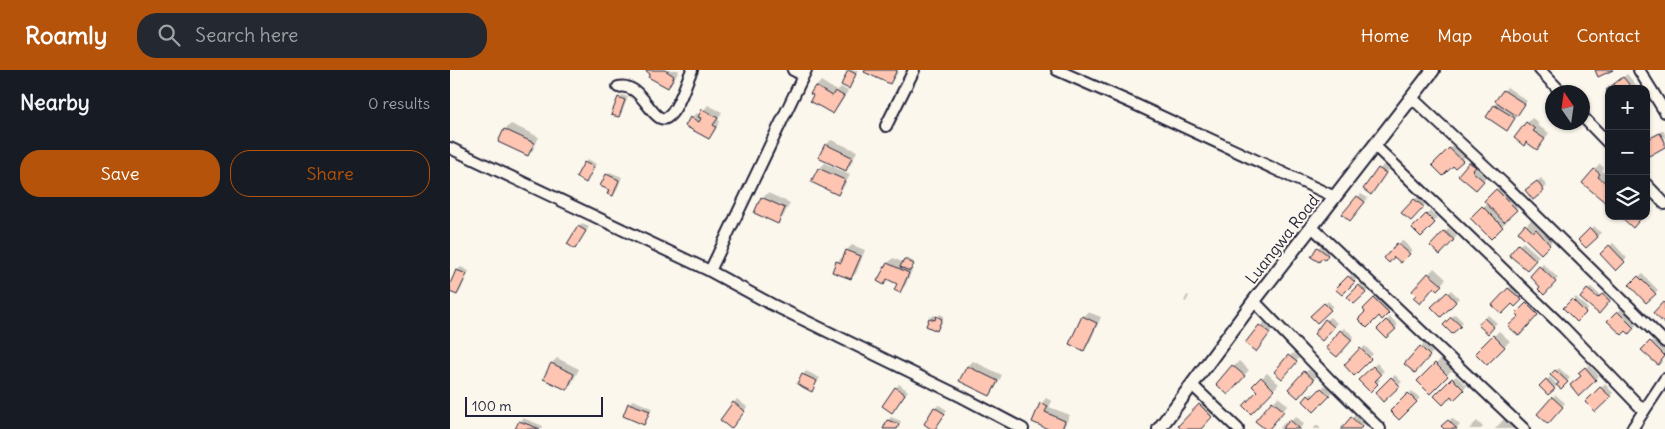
<!DOCTYPE html>
<meta charset="utf-8">
<style>
:root{--surface:#171b24;--page:#242831;--text:#f1f3f6;--muted:#9ea1a6;--line:#363941;--accent:#b45309}
body{margin:0;font-family:Delius,sans-serif;background:var(--page);color:var(--text)}
.controls{position:absolute;right:15px;top:15px;display:grid;overflow:hidden;border-radius:10px;box-shadow:0 1px 4px #0004}
.controls button{width:45px;height:45px;display:grid;place-items:center;padding:0;border:0;border-bottom:1px solid var(--line);background:var(--surface);color:var(--text);font:25px sans-serif}
.compass{position:absolute;left:1095px;top:15px;width:45px;height:45px;border-radius:50%;background:var(--surface);box-shadow:0 1px 4px #0004;rotate:347deg}
.scale{position:absolute;left:15px;bottom:12px;width:138px;box-sizing:border-box;padding-left:5px;border:2px solid #22223b;border-top:0;font-size:14px;line-height:18px;white-space:nowrap;color:#22223b;-webkit-text-stroke:4px #fbf7ec;paint-order:stroke}
.list{margin:0;padding:0;list-style:none}
h2{display:flex;justify-content:space-between;align-items:center;height:65px;margin:0;padding:0 20px;font-size:21px}
h2 small{font-size:16px;font-weight:400;color:var(--muted)}
.actions{display:flex;gap:10px;padding:15px 20px}
.actions a{flex:1;padding:11px 0;border:1px solid var(--accent);border-radius:20px;text-align:center;font-size:18px;color:var(--accent)}
.actions .main{background:var(--accent);color:#fff}
.icon{flex:none;width:28px;height:28px;fill:none;stroke:currentColor;stroke-width:2;stroke-linecap:round;stroke-linejoin:round}
.map{position:relative;flex:none;width:1215px;height:359px;overflow:hidden}
header{display:flex;align-items:center;gap:30px;box-sizing:border-box;height:70px;padding:0 25px;background:var(--accent);color:#fff}
header strong{font-size:24px}
nav{display:flex;gap:28px;margin-inline-start:auto;font-size:18px}
.search{width:350px;height:45px;background:var(--page);display:flex;align-items:center;gap:12px;box-sizing:border-box;padding:0 18px;border-radius:20px;color:var(--muted);font-size:19px}
main{display:flex}
aside{flex:1;background:var(--surface)}
.map>svg:first-child{display:block}
.shadow{fill:#0003}
.building{fill:#fec6b2;stroke:#22223b}
.lines{fill:none;stroke-linecap:round;stroke-linejoin:round}
.minor-casing{stroke:#22223b;stroke-width:14}
.tertiary-casing{stroke:#22223b;stroke-width:16}
.minor{stroke:#fbf7ec;stroke-width:10}
.tertiary{stroke:#fbf7ec;stroke-width:12}
.labels{text-anchor:middle;dominant-baseline:central;stroke-width:4;stroke-linejoin:round;paint-order:stroke}
.street-label{font-size:16px;fill:#22223b;stroke:#fbf7ec}
</style>
<header>
<strong>Roamly</strong>
<div class="search"><svg class="icon" aria-label="search" viewBox="0 0 24 24"><circle cx="10" cy="10" r="6"/><path d="M15 15l6 6"/></svg>Search here</div>
<nav><a>Home</a><a>Map</a><a>About</a><a>Contact</a></nav>
</header>
<main>
<aside>
<h2>Nearby<small>0 results</small></h2>
<ul class="list">
</ul>
<div class="actions"><a class="main">Save</a><a>Share</a></div>
</aside>
<div class="map">
<svg width="1215" height="359" viewBox="0 0 1215 359">
<rect width="100%" height="100%" fill="#fbf7ec"/>
<filter id="ink" filterUnits="userSpaceOnUse"><feTurbulence type="fractalNoise" baseFrequency=".02" numOctaves="2"/><feDisplacementMap in="SourceGraphic" scale="10" xChannelSelector="R" yChannelSelector="G"/><feConvolveMatrix kernelMatrix="1 2 1 2 8 2 1 2 1" color-interpolation-filters="sRGB"/></filter>
<g filter="url(#ink)">
<path class="shadow" d="M196 0H229L223 11 218 16Z
M400 0H408L402 14 399 17Z
M417 0H449L445 7 440 13Z
M1177 4 1187 16 1185 19H1160Z
M371 11 387 21 391 17 398 21 388 37 383 43 366 17Z
M1057 17 1077 31 1060 56 1037 46Z
M172 25 178 27 172 42 168 46 169 28Z
M258 35 272 42 268 50 270 51 264 62 259 67 241 48 246 43 250 45Z
M1082 48 1089 53 1087 55 1099 63 1092 73 1077 53Z
M61 54 89 67 83 80 78 85 49 72 55 59Z
M1213 60 1215 64V75L1196 70Z
M381 70 407 81 401 94 396 100 376 75Z
M1005 73 1017 85 1005 97 1003 94 984 95Z
M138 89 146 94 136 111 135 93Z
M1024 89 1028 93 1025 97 1036 107 1029 115 1010 105Z
M375 93 400 105 393 118 388 123 363 112 369 99Z
M1150 94 1154 98 1152 101 1159 106V128L1133 113Z
M933 95 939 99 924 120 915 119Z
M160 102 172 107 166 122 162 125 157 105Z
M1091 108 1097 116 1083 128 1080 117Z
M1052 115 1071 134 1055 149 1057 151 1041 167 1022 148 1037 133 1036 131Z
M318 123 340 133 333 147 328 152 312 128Z
M911 124 918 128 903 146 894 144Z
M968 126 976 133 961 150 953 143Z
M980 141 988 148 971 165 964 158Z
M1081 150 1089 158 1092 155 1104 169 1091 182 1070 162Z
M132 153 139 157 125 178 118 174Z
M1144 156 1151 163 1136 176 1130 170Z
M999 158 1007 166 990 184 982 176Z
M952 170 962 180 951 192 944 186 935 188Z
M1073 172 1089 186 1077 199 1061 184Z
M1163 173 1177 188 1166 199 1152 184Z
M402 175 415 180 406 203 401 208 387 192 393 186 394 187 397 180Z
M872 175 880 181 878 185 868 178Z
M443 188 454 193 457 188 464 192 462 197 463 198 455 216 449 221 448 213 438 209 434 213 438 193Z
M1093 194 1108 208 1094 223 1092 217 1081 206Z
M11 197 19 201 10 221 7 224 0 221V217L7 200Z
M984 198 996 209 987 218 984 216 968 225 964 221Z
M902 204 907 208 892 223 887 219Z
M1192 204 1208 220 1196 231 1180 215Z
M913 213 919 219 904 233 898 227Z
M1062 215 1074 226 1065 235 1062 232 1044 235Z
M1141 217 1151 226 1156 221 1163 227 1152 239 1131 228Z
M1001 220 1009 228 991 246 983 237Z
M930 224 943 237 932 248 929 244 917 242 914 239Z
M737 225 739 226 736 232 734 231Z
M1126 227 1138 239 1127 250 1115 238Z
M1082 229 1093 239 1069 264 1070 245 1068 243Z
M878 231 883 236 867 251 862 246Z
M1171 239 1187 254 1179 262 1159 251Z
M638 242 651 247 639 274 634 280 633 247Z
M490 244 494 246 490 256 487 259 480 248 484 245 487 247Z
M1005 244 1013 252 1002 263 995 255Z
M1038 245 1047 253 1038 262 1030 255Z
M880 247 887 253 875 266 876 250Z
M940 247 948 255 936 267 929 259Z
M814 252 823 259 809 277 797 273Z
M894 258 904 266 890 282 891 261Z
M1049 261 1060 271 1037 293 1027 283Z
M1204 269 1215 279V285L1208 293 1193 280Z
M974 274 983 282 965 301 956 293Z
M915 276 923 284 904 304 895 295Z
M843 283 849 288 832 307 826 302Z
M107 288 129 299 122 313 116 319 102 293Z
M991 289 1002 300 980 322 969 311Z
M523 291 552 305 545 319 540 325 511 311 518 296Z
M789 291 799 300 783 318 768 314Z
M927 293 934 301 927 307 930 310 920 320 910 310Z
M1139 295 1149 306 1129 324 1132 306 1130 303Z
M1109 298 1120 308 1111 317 1110 313 1102 305Z
M859 299 867 306 848 326 840 319Z
M356 301 370 308 362 320 353 305Z
M817 303 829 314 801 343 809 321 804 316Z
M945 305 952 312 933 330 926 323Z
M1006 306 1017 316 1004 328 1001 325 986 326Z
M1100 307 1107 315 1098 324 1091 316Z
M449 314 458 321 442 342 446 318Z
M1155 314 1163 323 1145 340 1136 332Z
M875 315 882 322 864 340 854 331 862 323 865 326Z
M962 321 970 328 949 348 942 341Z
M1106 325 1115 333 1101 349 1102 328Z
M828 327 838 335 817 359 807 351Z
M596 328 602 331 599 337 620 345 613 359H602L591 334Z
M287 329 297 337 284 354 271 350Z
M183 330 202 338 197 350 194 353 174 345 179 333Z
M755 330 766 341 751 357 752 358 731 359 732 358 730 356Z
M489 335 497 340 487 356 483 359 485 338Z
M907 343 916 351 909 359H892Z
M846 346 854 354 849 359H829L835 352 838 355Z
M441 347 451 351 448 359H435L438 350Z
M73 348 93 356 92 359H67Z
M1002 348 1010 355 1006 359H996L993 356Z
M1054 349 1065 359H1045Z
M1027 351 1033 357 1031 359H1019Z
M867 355 871 359H863Z"/>
<path class="building" d="M195 0H215L224 6 218 18 198 7 200 4Z
M398 0 406 4 399 19 391 15Z
M415 0H447L440 14 414 2Z
M1145 0H1163L1148 7Z
M1173 7 1183 19H1159V23L1156 20Z
M365 16 382 26 385 21 394 26 383 44 360 31 363 25 360 24Z
M1053 20 1075 34 1067 46 1045 31Z
M168 27 175 30 169 47 161 45Z
M1044 35 1065 48 1057 61 1036 47Z
M252 39 268 48 263 55 266 57 259 69 235 56 240 47 249 52 251 48 248 47Z
M1076 52 1085 59 1083 61 1095 69 1087 80 1076 72 1074 76 1064 68Z
M54 59 84 73 78 86 48 72Z
M1210 63 1215 72V77L1199 86 1196 81V70Z
M375 74 402 87 396 101 368 88Z
M999 78 1013 91 1005 98 1003 96 993 106 982 95Z
M134 92 144 97 136 113 126 107Z
M1019 92 1026 97 1022 101 1034 111 1026 120 1008 105Z
M368 98 395 110 388 125 361 112Z
M928 98 936 103 921 125 913 119Z
M1144 99 1150 104 1148 107 1159 115V129L1156 133 1132 113Z
M156 104 169 110 163 126 157 124 159 120 150 116Z
M1087 111 1094 121 1083 130 1075 120Z
M1046 119 1067 140 1054 152 1034 131Z
M907 126 915 132 900 151 892 144Z
M311 127 335 138 328 154 304 143Z
M964 129 974 137 961 151 951 143Z
M1032 136 1053 157 1041 169 1020 148Z
M976 144 985 153 971 167 962 158Z
M1170 146H1192V147L1183 158Z
M1075 154 1083 162 1086 159 1100 175 1091 184 1068 162Z
M128 156 136 161 125 179 117 174Z
M1140 158 1148 167 1136 178 1128 170Z
M994 161 1004 170 990 185 980 176Z
M947 173 960 184 951 193 944 187 939 193 934 188Z
M1068 174 1086 190 1077 200 1059 185Z
M1159 175 1175 192 1166 201 1150 184Z
M867 177 878 185 875 190 872 188 869 192 861 187Z
M396 180 411 186 401 209 382 202 386 191 391 193Z
M454 189 464 194 460 201 450 197Z
M437 193 459 203 450 223 444 220 447 214 437 209 434 215 427 211Z
M1089 196 1106 212 1094 225 1088 219 1090 217 1080 206Z
M6 200 17 204 7 225 0 222V214Z
M978 203 992 215 987 220 984 217 970 234 963 228 966 225 962 221Z
M898 206 905 212 892 225 885 219Z
M1188 206 1206 224 1196 233 1179 215Z
M909 215 916 223 904 234 897 227Z
M1058 218 1072 230 1065 237 1062 234 1052 244 1042 235Z
M1137 219 1148 228 1152 224 1160 231 1149 244 1130 228Z
M997 222 1006 232 991 247 981 237Z
M924 228 939 243 932 250 929 246 917 258 908 249 915 242 913 239Z
M1122 229 1136 243 1127 252 1113 238Z
M1213 232 1215 234V254L1203 243Z
M874 233 881 240 867 253 860 246Z
M1076 233 1088 245 1069 266 1058 256 1069 246 1066 243Z
M1167 241 1184 258 1179 264 1176 261 1172 265 1157 251Z
M486 246 492 249 487 261 476 256 479 248 485 250Z
M632 246 647 253 634 281 619 274Z
M1001 247 1011 256 1002 264 993 255Z
M1034 248 1044 257 1038 264 1028 255Z
M875 249 884 257 872 271 864 264Z
M936 250 946 259 936 268 927 259Z
M809 255 820 263 806 282 795 273Z
M890 260 902 270 887 287 876 278Z
M1043 265 1055 277 1037 295 1025 283Z
M1200 271 1215 286 1208 295 1191 280Z
M970 276 980 286 965 303 954 294Z
M910 278 921 289 904 306 894 295Z
M838 285 847 292 832 309 824 302Z
M101 293 124 304 117 320 93 309Z
M985 293 998 306 980 324 967 311Z
M782 295 795 306 778 325 766 314Z
M517 296 548 311 540 326 509 311Z
M923 296 931 305 925 311 928 314 920 322 908 310Z
M1135 297 1146 310 1129 326 1120 315 1131 306 1128 303Z
M1105 300 1118 312 1111 319 1106 315 1109 313 1100 305Z
M854 301 864 310 848 328 838 319Z
M352 304 367 311 362 322 347 314Z
M811 307 824 320 801 344 793 336 807 321 802 316Z
M941 307 950 316 933 332 925 323Z
M1002 308 1014 320 1004 330 1001 326 993 335 984 326Z
M1096 309 1105 319 1098 325 1089 316Z
M445 317 455 324 442 343 432 336Z
M1150 317 1161 327 1145 342 1135 332Z
M871 318 880 326 864 342 853 331 858 325 861 328Z
M958 323 967 332 949 350 940 341Z
M1102 327 1113 337 1098 354 1087 344Z
M822 331 834 341 819 359H815L805 351Z
M283 332 295 341 281 359 270 350Z
M178 333 200 341 194 355 173 346Z
M590 333 598 336 595 342 615 351 612 359H598L582 352Z
M749 334 762 347 751 359H731L728 356Z
M484 337 495 344 485 359H481L474 354Z
M901 347 912 357 910 359H891Z
M437 350 449 354 447 359H433Z
M840 350 850 359H832Z
M998 350 1007 359H994L991 356Z
M69 351 90 359H65Z"/>
<g class="lines">
<defs>
<path id="minor" d="M343 0 353 5
M607 0 682 33 885 127
M1090 0 1111 22
M1189 0 1215 42
M168 17C195 10 204 66 222 43 232 30 235 14 242 0
M962 28 1052 112 1215 272
M1132 46 1159 74
M436 56 464 0
M925 76 1114 258 1194 341
M0 78 260 201 321 234 512 327 573 359
M1196 114 1215 134
M862 157 1074 359
M260 201 356 0
M804 231 882 312 930 359
M742 315 788 359
M1182 359 1215 309"/>
<path id="tertiary" d="M709 359 804 231 983 0"/>
</defs>
<use href="#minor" class="minor-casing"/>
<use href="#tertiary" class="tertiary-casing"/>
<use href="#minor" class="minor"/>
<use href="#tertiary" class="tertiary"/>
</g>
</g>
<g class="labels">
<g class="street-label">
<text transform="translate(832 169) rotate(-52)">Luangwa Road</text>
</g>
</g>
</svg>
<div class="controls">
<button>+</button>
<button>−</button>
<button><svg class="icon" aria-label="layers" viewBox="0 0 24 24"><path d="M12 4l9 5-9 5-9-5zM3 14l9 5 9-5"/></svg></button>
</div>
<svg class="compass" viewBox="-18 -18 36 36"><path d="M0-13l5 13h-10z" fill="#e53935"/><path d="M0 13l5-13h-10z" fill="#9ea1a6"/></svg>
<div class="scale">100 m</div>
</div>
</main>
